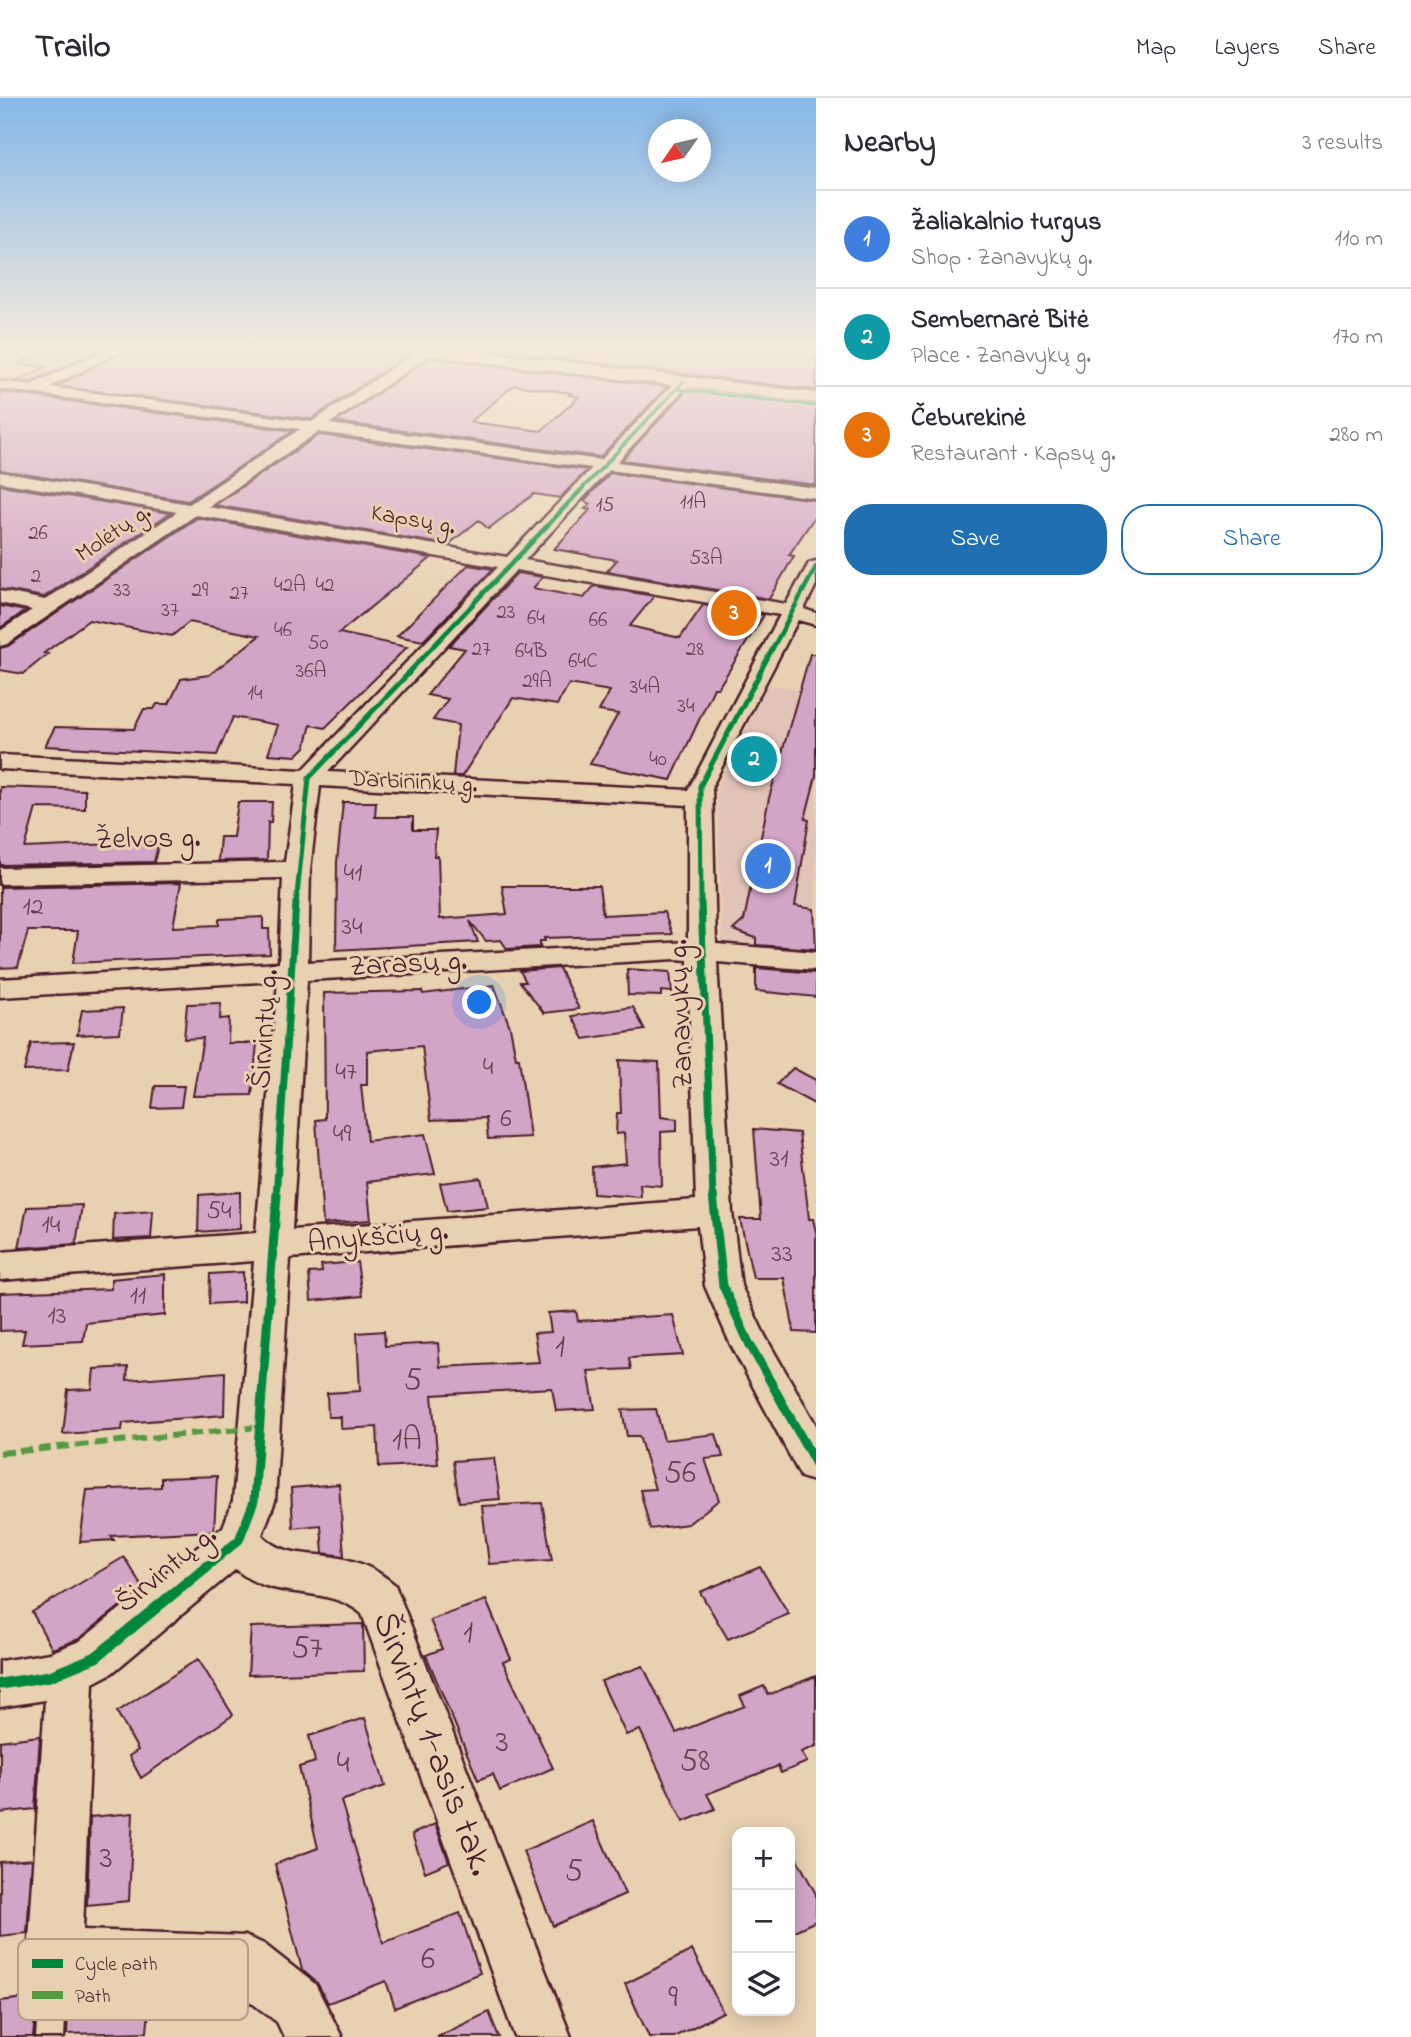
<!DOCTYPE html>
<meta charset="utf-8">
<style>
:root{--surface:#fff;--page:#f2f2f3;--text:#2b2b33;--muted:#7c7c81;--line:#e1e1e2;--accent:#1f6fb2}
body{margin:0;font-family:"Indie Flower",sans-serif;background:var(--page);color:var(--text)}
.controls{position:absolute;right:21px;bottom:21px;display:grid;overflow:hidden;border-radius:14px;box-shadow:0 4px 18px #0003}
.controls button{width:63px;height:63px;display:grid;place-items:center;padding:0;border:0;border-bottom:2px solid var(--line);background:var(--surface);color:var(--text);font:35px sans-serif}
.compass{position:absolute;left:648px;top:21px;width:63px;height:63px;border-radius:50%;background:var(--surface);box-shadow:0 4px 18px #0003;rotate:236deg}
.you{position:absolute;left:480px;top:905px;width:24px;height:24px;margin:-18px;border:5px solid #fff;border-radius:50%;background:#1a73e8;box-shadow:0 0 0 10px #1a73e833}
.badge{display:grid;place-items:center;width:46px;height:46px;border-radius:50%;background:var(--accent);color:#fff;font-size:23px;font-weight:700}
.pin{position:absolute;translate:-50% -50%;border:4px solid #fff;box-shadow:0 2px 7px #0006}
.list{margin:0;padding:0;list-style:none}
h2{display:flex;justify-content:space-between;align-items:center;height:91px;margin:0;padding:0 28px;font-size:30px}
h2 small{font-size:23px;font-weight:400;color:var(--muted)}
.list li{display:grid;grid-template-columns:46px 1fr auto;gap:21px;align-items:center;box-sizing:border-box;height:98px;padding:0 28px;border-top:2px solid var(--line)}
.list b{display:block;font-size:26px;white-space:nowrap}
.list p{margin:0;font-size:23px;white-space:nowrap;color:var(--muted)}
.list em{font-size:23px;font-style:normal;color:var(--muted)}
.actions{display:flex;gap:14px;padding:21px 28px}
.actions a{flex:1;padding:16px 0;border:2px solid var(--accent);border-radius:28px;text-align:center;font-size:24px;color:var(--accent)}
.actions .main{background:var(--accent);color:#fff}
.icon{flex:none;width:38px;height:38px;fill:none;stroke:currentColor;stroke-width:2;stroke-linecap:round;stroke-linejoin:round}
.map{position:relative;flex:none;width:816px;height:1939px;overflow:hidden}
header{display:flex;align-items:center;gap:42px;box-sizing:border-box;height:98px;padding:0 35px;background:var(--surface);border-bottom:2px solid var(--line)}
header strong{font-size:33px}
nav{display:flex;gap:38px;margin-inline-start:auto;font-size:24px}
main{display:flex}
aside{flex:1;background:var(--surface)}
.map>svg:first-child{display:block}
.built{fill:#e1c4b7}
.building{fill:#d2a4c6;stroke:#4a1f2b;stroke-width:2;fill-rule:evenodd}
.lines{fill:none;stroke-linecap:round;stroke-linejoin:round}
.lane-casing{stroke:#4a1f2b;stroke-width:5}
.street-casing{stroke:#4a1f2b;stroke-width:5}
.secondary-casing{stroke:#4a1f2b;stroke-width:6}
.path{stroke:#4a1f2b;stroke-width:2;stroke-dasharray:3.5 2.5;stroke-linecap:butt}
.lane{fill:#e8d1b1;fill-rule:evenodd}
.street{fill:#e8d1b1;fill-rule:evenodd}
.secondary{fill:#e8d1b1;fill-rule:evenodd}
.quiet{stroke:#559a41;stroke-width:6;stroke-dasharray:13 6;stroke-linecap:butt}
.cycleway-far5-casing{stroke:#e8d1b1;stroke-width:5}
.cycleway-far4-casing{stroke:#e8d1b1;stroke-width:7}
.cycleway-far3-casing{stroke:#e8d1b1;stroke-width:9}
.cycleway-far2-casing{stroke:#e8d1b1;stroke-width:11}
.cycleway-far1-casing{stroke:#e8d1b1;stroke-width:13}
.cycleway-casing{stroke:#e8d1b1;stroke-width:16}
.cycleway-far5{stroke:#00873e;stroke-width:3.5}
.cycleway-far4{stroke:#00873e;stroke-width:4.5}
.cycleway-far3{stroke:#00873e;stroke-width:5}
.cycleway-far2{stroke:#00873e;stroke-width:7}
.cycleway-far1{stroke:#00873e;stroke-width:9}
.cycleway{stroke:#00873e;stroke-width:11}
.labels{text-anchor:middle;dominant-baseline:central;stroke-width:6;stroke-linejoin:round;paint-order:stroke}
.far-number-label{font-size:21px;fill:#6c4052}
.far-street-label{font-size:24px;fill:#4a1f2b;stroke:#e8d1b1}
.number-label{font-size:26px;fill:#6c4052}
.street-label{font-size:30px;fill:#4a1f2b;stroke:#e8d1b1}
.near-number-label{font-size:32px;fill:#6c4052}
.near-street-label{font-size:37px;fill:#4a1f2b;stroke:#e8d1b1}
.key{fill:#e8d1b1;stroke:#b99c89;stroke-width:2}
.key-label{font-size:19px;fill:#4a1f2b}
</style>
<header>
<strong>Trailo</strong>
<nav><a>Map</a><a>Layers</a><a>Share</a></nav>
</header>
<main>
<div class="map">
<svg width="816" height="1939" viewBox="0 0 816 1939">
<rect width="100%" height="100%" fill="#e8d1b1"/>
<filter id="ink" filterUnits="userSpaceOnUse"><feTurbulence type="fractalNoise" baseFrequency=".0143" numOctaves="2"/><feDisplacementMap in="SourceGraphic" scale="14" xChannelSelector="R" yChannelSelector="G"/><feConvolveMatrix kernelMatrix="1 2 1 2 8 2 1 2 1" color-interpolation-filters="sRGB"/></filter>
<g filter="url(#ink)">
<path class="built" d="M768 586 816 595V856L722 846 717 690Z"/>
<path class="building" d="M50 250H104L31 284 17 283 46 269 18 266Z
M130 250H243L268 254 274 250H333L404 259 311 321 58 288Z
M474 250 583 253 586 250H607L640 254 644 250 816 252V292Z
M430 260 667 289 600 359 336 324ZM514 287 571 295 569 297 579 299 541 333 470 324Z
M687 292 816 308V387L622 362Z
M0 294 293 333 188 403 0 372Z
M319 337 587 372 560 400 534 396 488 431 479 422 448 447 215 407Z
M610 375 816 402V417L789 457 794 458 769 501 607 473 617 462 554 451 590 412 585 411 590 406 584 403Z
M0 387 170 415 44 499 0 491Z
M197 420 431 460 339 535 407 549 325 630 311 627 305 649 296 658 268 656 278 627 233 619 217 657 45 648 55 629 134 631 144 611H154L157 606H169L181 581 209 577 259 538 189 524 172 538 89 522 44 555 48 556 23 576 0 572V550L8 548Z
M468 467 493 471 423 543 397 538Z
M517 475 543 479 533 490 584 500 594 488 654 498 630 528 680 540 703 507 764 517 718 590H714L671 682 590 666 618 616 599 613 610 593 569 586 557 607 513 600 462 678H453L458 627 433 622 448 601 427 597 465 551 449 548Z
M0 508 25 513 0 530Z
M810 556H816V678L805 721 809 722 795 808 814 811 816 851 756 847V840L733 832 744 822 769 700Z
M0 689 85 692V711L36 710 25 750 159 744 154 764 0 767Z
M238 704H272L271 724H268L267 762 218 763 220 739H233Z
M343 704H376L375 719H413V732H436L434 758H438L440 821 507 816 502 788H599L603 817 664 814 672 836 544 840 545 843H540V849L507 851 501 842 486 843 470 823 478 844 336 852 337 764Z
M181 785 173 829 219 827V821L263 819V831H269L270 856 73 865 78 833H28L18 869 0 870V789Z
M559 870 579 911 544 915 520 884H526L520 873Z
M756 870 816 875V899L756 893Z
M627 871 670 874 672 894 661 893V898L628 897Z
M494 887 510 929 516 960H519L530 1039 488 1041 486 1020 431 1022 422 948 367 953V987H361L367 1043 425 1036 435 1076 367 1084 371 1122 323 1126 316 1022 325 1021 324 895 422 893 423 896Z
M221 905 220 921 229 920 228 945H257L252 997 193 998 203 940 184 941 187 906Z
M633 909 645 932 584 941 572 918Z
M123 910 120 935 77 937 82 912Z
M74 944 68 972 24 973 31 945Z
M619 962 659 964 661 1019 677 1021V1033L661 1034 662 1088 640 1086 641 1099 593 1096 592 1069 626 1065 624 1035 616 1036 617 1015H621Z
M793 970 816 982V1007L777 986Z
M155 988H184L181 1009 152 1010Z
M754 1031 799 1035 809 1121H813L816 1134V1235L794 1234 784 1180H753L740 1121H761Z
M481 1080 488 1109 447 1113 440 1085Z
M240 1094V1131L198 1134 199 1097Z
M82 1107 76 1146 19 1150 27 1109Z
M153 1113 151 1140 113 1142 114 1116Z
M357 1164 362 1198 311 1203 309 1175 322 1174 321 1167Z
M243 1174V1204L209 1206 210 1176Z
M165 1176V1217L86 1225 83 1243 22 1246 25 1232 0 1233V1195L111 1191V1181Z
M576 1213 578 1223 673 1217 683 1257 629 1260 631 1271 588 1273 595 1311 556 1313 552 1290 432 1297 438 1366 379 1369 377 1329 341 1331V1319H328L327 1295 360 1293 357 1235 384 1233 385 1248 438 1245 440 1269 539 1264 534 1235 551 1234 548 1215Z
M128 1269 127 1282 225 1274 224 1317 123 1325 122 1332 63 1336 68 1292 92 1291 94 1271Z
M656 1311 664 1342 716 1336 723 1359 705 1361 719 1402 688 1426 650 1431 640 1392 655 1391 639 1338H627L622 1312Z
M494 1360 500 1401 459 1404 453 1363Z
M217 1378 214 1433 111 1438 114 1442 80 1444 87 1392 161 1389V1380Z
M339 1386 344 1458 323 1455 321 1427 293 1430 291 1390Z
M542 1405 552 1462 489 1466 482 1408Z
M124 1459 143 1490 79 1541 52 1551 32 1514Z
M760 1469 789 1516 728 1541 700 1494Z
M486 1502 511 1561 503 1564 553 1670 500 1693 493 1676 478 1682 426 1557 442 1551 430 1522Z
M363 1526 364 1573 248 1577 251 1529Z
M198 1561 233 1617 141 1680 129 1658 138 1652 117 1614Z
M643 1568 676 1635 745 1608 740 1598 764 1588 768 1597 816 1578V1648L801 1654 807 1664 781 1675 778 1668 707 1696 715 1711 683 1724 640 1632 626 1637 601 1583Z
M365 1620 385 1688 341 1703 383 1845 460 1815 480 1875 395 1910 386 1883 328 1905 317 1885 302 1872 275 1766 318 1750 299 1669 315 1664 309 1638Z
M40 1638 35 1711 0 1715V1643Z
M133 1715 129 1803 87 1807 90 1719Z
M593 1723 625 1796 553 1828 523 1753Z
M435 1726 449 1764 425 1774 412 1736Z
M790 1748 816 1796V1823L790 1835Z
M32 1761 27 1835 0 1838V1764Z
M692 1852 723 1914 674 1939H649L625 1886Z
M69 1888 151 1891 147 1934 67 1936Z
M37 1899 33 1939H0V1903Z
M489 1914 499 1939H437Z"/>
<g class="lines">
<defs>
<path id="lane" d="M55 1851 65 1854 68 1864 64 1939H36L42 1864 45 1854Z"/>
<path id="street" d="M110 250H128L49 289 312 324 422 250H433V255L329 326 601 362 678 281 683 280 690 284 688 287 617 364 816 390V400L609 372 525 462 786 506 809 465 816 463V487L804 511 816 515V527L798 522 712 688 716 846 816 854V872L717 864 732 1114 741 1188 765 1238 816 1327V1384L801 1379 730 1245 705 1188 698 1128 290 1160 275 1403 262 1437C284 1460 312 1454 340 1460 361 1464 379 1473 395 1487L571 1939H515L362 1516C327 1485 272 1505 236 1471L112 1575 93 1585 83 1832 245 1838 264 1846 315 1886 342 1939H284L277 1924 235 1892 55 1885 36 1877 28 1858 45 1602 0 1609V1563L50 1555 80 1543 223 1429 233 1403 254 1163 0 1182V1154L256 1135 278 883 0 899V881L279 865 283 780 0 786V770L285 764 296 686 0 671V657L303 672 498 469 196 417 7 546 0 548V533L32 512 0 505V493L45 502 177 414 0 384V374L189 406 300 331 0 291V283L31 287ZM318 334 592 370 507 459 208 409ZM516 472 780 517 688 692 328 674ZM320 688 688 707V844L308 864 310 772ZM676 861 688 862 696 1102 292 1132 307 882Z"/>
<path id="secondary" d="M401 250H451L816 295V305L409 255Z"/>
</defs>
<use href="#lane" class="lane-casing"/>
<use href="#street" class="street-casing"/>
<use href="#secondary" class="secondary-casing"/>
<path class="path" d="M737 258 743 250"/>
<use href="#lane" class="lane"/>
<use href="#street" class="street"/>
<use href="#secondary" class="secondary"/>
<path class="quiet" d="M0 1355 259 1329"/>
<defs>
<path id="cycleway-far5" d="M676 291 816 308
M579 394 683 284"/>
<path id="cycleway-far4" d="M407 576 580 393
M759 576 816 469"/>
<path id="cycleway-far3" d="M296 807 309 680 409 575
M701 807 700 688 760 575"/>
<path id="cycleway-far2" d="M701 805 713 1099
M276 1099 296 805"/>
<path id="cycleway-far1" d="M713 1097 723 1188 749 1245 816 1366
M205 1470 239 1442 254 1403 277 1097"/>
<path id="cycleway" d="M0 1586 50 1578 96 1559 207 1468"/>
</defs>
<use href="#cycleway-far5" class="cycleway-far5-casing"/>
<use href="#cycleway-far4" class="cycleway-far4-casing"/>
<use href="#cycleway-far3" class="cycleway-far3-casing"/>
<use href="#cycleway-far2" class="cycleway-far2-casing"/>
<use href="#cycleway-far1" class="cycleway-far1-casing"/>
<use href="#cycleway" class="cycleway-casing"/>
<use href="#cycleway-far5" class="cycleway-far5"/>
<use href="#cycleway-far4" class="cycleway-far4"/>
<use href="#cycleway-far3" class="cycleway-far3"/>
<use href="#cycleway-far2" class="cycleway-far2"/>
<use href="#cycleway-far1" class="cycleway-far1"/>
<use href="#cycleway" class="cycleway"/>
</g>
</g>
<linearGradient id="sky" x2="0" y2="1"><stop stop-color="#85b8e9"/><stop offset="0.48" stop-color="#f5eadc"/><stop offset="1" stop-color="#f5eadc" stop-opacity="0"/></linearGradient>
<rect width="816" height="522" fill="url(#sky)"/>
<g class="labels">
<g class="far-number-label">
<text x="693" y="405">11A</text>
<text x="605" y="408">15</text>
<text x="38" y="436">26</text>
<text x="706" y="461">53A</text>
<text x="36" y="479">2</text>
<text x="290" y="488">42A</text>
<text x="325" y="488">42</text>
<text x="122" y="493">33</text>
<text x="200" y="493">29</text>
<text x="239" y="496">27</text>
<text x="170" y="513">37</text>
<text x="506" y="515">23</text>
<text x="536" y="521">64</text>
<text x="598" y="523">66</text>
<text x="283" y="533">46</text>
<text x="318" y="546">50</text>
<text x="481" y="552">27</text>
<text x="695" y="552">28</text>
<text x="531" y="554">64B</text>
<text x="583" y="564">64C</text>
<text x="311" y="574">36A</text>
<text x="537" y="584">29A</text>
<text x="645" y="590">34A</text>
<text x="255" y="596">14</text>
<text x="686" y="609">34</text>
<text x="658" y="662">40</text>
</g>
<g class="far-street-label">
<text transform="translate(413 423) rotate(10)">Kapsų g.</text>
<text transform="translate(114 436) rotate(-34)">Molėtų g.</text>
<text transform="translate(413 685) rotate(3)">Darbininkų g.</text>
</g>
<g class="number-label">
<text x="353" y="776">41</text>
<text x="33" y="810">12</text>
<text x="352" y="830">34</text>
<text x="488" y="970">4</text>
<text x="346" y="975">47</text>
<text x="506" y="1022">6</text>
<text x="342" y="1037">49</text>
<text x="779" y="1062">31</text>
<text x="219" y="1114">54</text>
<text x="51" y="1128">14</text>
<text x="782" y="1157">33</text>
<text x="138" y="1199">11</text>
<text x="57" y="1219">13</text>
</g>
<g class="street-label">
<text transform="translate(148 742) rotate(-1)">Želvos g.</text>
<text transform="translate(408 867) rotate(-3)">Zarasų g.</text>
<text transform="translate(682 916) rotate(-92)">Zanavykų g.</text>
<text transform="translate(266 931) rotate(-86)">Širvintų g.</text>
<text transform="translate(378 1140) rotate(-5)">Anykščių g.</text>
<text transform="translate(167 1472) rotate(-39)">Širvintų g.</text>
</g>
<g class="near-number-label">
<text x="560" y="1250">1</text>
<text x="413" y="1283">5</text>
<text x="407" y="1343">1A</text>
<text x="680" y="1376">56</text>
<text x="468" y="1536">1</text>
<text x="307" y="1551">57</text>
<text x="502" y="1645">3</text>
<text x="695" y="1664">58</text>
<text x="343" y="1666">4</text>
<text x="106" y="1761">3</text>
<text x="574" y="1774">5</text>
<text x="428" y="1862">6</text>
<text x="673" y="1900">9</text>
</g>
<g class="near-street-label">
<text transform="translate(432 1646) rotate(69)">Širvintų 1-asis tak.</text>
</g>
</g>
<rect x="18" y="1841" width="230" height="81" rx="10" class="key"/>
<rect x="32" y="1861" width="31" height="9" fill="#00873e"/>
<rect x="32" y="1893" width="31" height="8" fill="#559a41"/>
<g class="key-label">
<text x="75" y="1872">Cycle path</text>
<text x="75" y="1904">Path</text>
</g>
</svg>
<div class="controls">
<button>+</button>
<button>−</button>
<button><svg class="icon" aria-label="layers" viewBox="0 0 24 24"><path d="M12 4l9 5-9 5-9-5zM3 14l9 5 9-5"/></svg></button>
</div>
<svg class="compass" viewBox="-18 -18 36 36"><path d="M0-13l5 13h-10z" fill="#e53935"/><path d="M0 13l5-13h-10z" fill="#7c7c81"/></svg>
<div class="you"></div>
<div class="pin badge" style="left:768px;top:768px;background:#3f7fe0">1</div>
<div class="pin badge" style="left:754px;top:661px;background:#0f9aa8">2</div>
<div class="pin badge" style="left:734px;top:515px;background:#e8710a">3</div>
</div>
<aside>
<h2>Nearby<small>3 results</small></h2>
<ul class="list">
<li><span class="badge" style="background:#3f7fe0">1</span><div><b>Žaliakalnio turgus</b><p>Shop · Zanavykų g.</p></div><em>110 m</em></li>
<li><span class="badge" style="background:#0f9aa8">2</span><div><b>Sembernarė Bitė</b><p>Place · Zanavykų g.</p></div><em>170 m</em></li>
<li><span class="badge" style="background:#e8710a">3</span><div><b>Čeburekinė</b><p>Restaurant · Kapsų g.</p></div><em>280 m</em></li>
</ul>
<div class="actions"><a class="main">Save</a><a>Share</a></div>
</aside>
</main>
